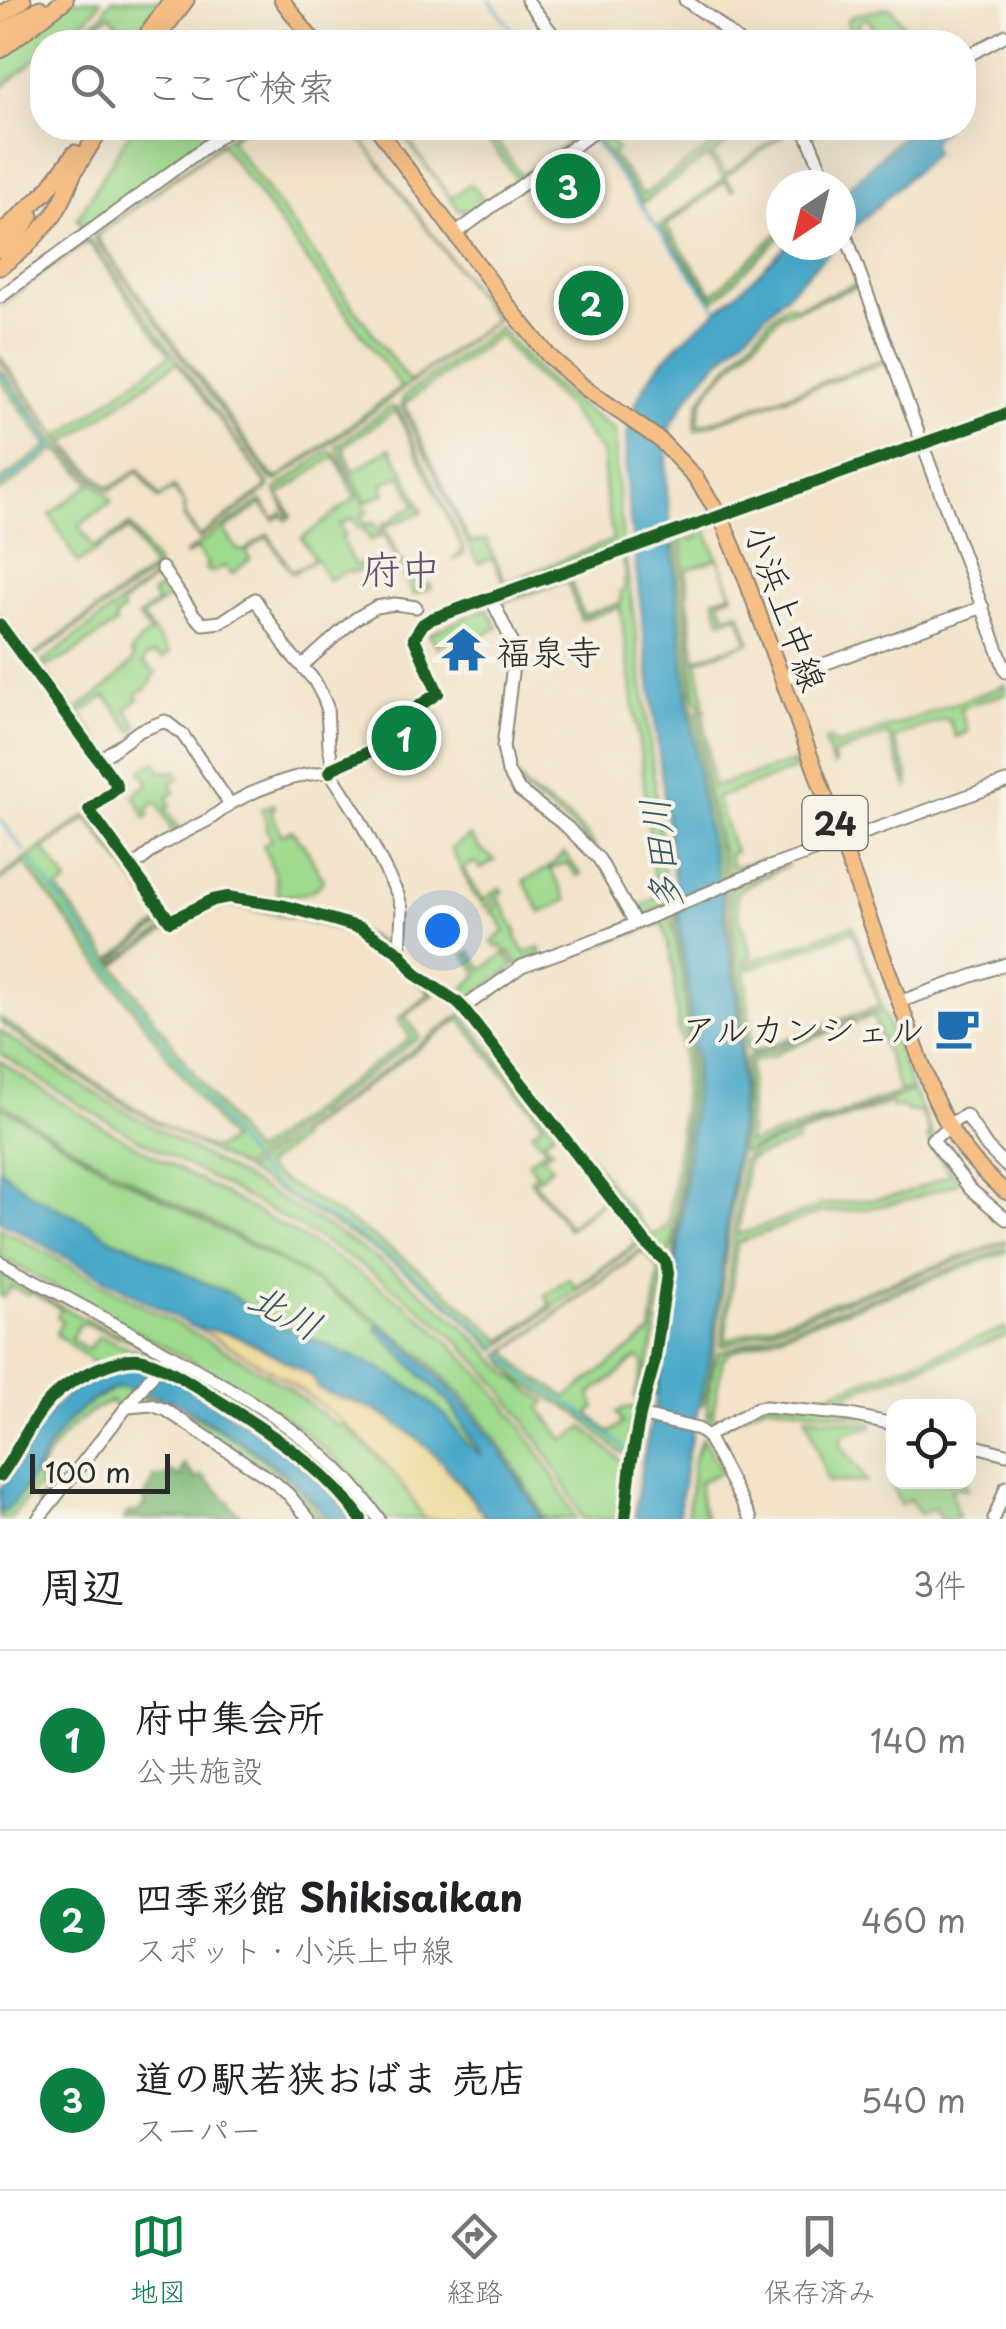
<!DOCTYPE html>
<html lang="ja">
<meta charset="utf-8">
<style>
:root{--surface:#fff;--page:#f2f2f2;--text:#202124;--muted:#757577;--line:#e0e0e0;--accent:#0b8043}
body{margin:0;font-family:"Playpen Sans","Klee One",sans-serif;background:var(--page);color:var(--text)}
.controls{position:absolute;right:30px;bottom:30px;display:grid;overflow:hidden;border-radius:20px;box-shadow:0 10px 40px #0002}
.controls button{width:90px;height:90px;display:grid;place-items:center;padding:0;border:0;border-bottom:2px solid var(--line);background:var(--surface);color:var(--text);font:50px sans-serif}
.compass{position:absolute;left:766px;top:170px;width:90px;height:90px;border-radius:50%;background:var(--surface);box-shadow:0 10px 40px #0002;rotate:215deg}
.scale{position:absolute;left:30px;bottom:25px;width:140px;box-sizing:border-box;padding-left:10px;border:5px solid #2b2b2b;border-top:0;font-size:28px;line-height:35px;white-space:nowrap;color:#2b2b2b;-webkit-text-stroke:8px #f7f3e8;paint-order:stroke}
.you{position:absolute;left:442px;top:930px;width:35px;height:35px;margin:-25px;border:8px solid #fff;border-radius:50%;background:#1a73e8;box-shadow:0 0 0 15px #1a73e833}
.badge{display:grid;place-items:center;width:65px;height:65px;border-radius:50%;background:var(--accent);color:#fff;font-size:32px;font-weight:700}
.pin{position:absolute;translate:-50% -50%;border:5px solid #fff;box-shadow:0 2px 10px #0006}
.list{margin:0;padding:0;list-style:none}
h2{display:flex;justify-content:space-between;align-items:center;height:130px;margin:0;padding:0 40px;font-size:42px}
h2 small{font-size:32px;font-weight:400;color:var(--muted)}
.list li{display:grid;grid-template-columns:65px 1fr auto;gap:30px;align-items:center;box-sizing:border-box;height:180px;padding:0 40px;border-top:2px solid var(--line)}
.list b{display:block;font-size:38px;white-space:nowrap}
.list p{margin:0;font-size:32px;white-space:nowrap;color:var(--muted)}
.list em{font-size:32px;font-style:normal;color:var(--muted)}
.icon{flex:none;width:55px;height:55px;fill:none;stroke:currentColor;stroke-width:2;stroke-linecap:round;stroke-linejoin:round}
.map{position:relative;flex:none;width:1006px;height:1519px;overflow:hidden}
.search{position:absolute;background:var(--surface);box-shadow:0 10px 40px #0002;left:30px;right:30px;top:30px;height:110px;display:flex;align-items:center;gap:25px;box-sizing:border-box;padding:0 35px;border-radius:40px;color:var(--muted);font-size:38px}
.sheet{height:670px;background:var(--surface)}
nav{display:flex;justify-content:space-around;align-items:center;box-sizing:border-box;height:140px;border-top:2px solid var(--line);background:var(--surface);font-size:28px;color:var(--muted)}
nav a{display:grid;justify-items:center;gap:5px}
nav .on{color:var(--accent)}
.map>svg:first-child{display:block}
.green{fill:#9eda8d;stroke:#64825c;stroke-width:2.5;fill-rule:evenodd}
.forest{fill:#7eba78;stroke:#547252;stroke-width:2.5}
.sand{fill:#eeda9e;stroke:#8c8264;stroke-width:2.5}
.water{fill:#4aa8c9;stroke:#3a6a7a;stroke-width:2.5}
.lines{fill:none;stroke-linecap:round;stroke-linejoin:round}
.stream{stroke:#4aa8c9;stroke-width:2.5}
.minor-casing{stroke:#8e877a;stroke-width:15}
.major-casing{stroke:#8e877a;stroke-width:18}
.highway-casing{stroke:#8e877a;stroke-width:19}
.minor{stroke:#fff;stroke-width:11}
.major{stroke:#f5bf86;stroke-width:14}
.highway{stroke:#f5bf86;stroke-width:15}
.cycleway-casing{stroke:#f7f3e8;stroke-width:19}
.cycleway{stroke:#1b5e20;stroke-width:12}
.labels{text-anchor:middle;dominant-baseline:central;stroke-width:8;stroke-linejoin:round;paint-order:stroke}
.shield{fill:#f7f3e8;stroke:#686764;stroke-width:2.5}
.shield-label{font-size:32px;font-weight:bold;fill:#2b2b2b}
.street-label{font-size:35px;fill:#2b2b2b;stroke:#f7f3e8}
.poi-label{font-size:35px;fill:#2b2b2b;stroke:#f7f3e8;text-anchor:start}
.water-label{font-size:38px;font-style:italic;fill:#365762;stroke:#f7f3e8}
.quarter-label{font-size:40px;fill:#5f5469;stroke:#f7f3e8}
</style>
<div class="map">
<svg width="1006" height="1519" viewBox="0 0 1006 1519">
<rect width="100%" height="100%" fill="#f7f3e8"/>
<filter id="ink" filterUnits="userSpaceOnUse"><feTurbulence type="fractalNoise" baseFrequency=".01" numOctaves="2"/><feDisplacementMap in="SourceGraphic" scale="20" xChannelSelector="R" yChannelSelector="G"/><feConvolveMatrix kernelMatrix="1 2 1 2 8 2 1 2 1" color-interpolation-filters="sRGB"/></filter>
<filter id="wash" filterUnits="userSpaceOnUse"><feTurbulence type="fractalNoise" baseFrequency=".0048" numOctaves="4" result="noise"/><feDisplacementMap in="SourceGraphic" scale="40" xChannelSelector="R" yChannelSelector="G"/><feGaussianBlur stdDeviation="2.25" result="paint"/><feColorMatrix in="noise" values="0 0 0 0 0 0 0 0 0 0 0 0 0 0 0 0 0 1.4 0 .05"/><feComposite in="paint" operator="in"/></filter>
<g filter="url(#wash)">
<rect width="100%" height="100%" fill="#f2e3c9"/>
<path class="green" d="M72 0H101C92 18 62 42 42 42V54L0 89V56Z
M113 0H161L131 42 110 15 83 34 82 31 103 15 107 4Z
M887 8H891L909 32 912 42H880L878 37H873L870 30 873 27 868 18 858 23 860 28 849 32 847 20C859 11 872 13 887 8Z
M132 128H223L83 229 77 219Z
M240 128H244L230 140 409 382 495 320 353 128 496 320 331 443 276 481 270 478 94 237ZM221 144 401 387 279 478 272 476 96 236Z
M398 128 451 198 471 184 486 203 517 179 479 128H502L492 135 522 176 567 143 558 129 570 128 574 132 572 141 475 213 468 215 465 210H459Z
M608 128H613L605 133 617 150 612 154 643 195 736 128H747L712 155 726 174 789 128H793L725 177 734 190 732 191 725 182 666 226 713 294 781 230V236L714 301 660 226 724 179 707 156 643 203 595 138Z
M88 240 91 241 269 485 268 489 199 539 184 517V504L173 489 158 499 138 471 109 491C66 453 34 406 0 360V357L59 437 170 355 89 243 82 245 0 305 82 243ZM177 362 265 482 266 488 199 537 185 516V504L174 487 159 497 139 469 114 486H106L65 443Z
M859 283 888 361 695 430 696 416 700 401 712 384 770 319 787 304 796 307ZM859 286 885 359 724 418 697 425 703 400 713 385 781 315Z
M499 327 545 378 577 404 615 430 616 467 623 544 506 586 492 558 478 564 401 405 404 396ZM499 335 524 366 565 404 603 455 604 487 613 540 506 583 486 540 470 543 404 404Z
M0 368 55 442 111 499V502L79 526 94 548 130 525 157 565 154 572 31 660 0 619V614L31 656H33L151 570 152 567 129 529 78 563 50 514 91 483 59 451H54L0 491V481L48 446 0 380Z
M389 407 397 408 400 413 465 551 463 555 451 561 460 554 462 547 396 410 343 447 354 471 390 448 405 473 423 512 384 527 401 563 405 562 418 589 430 584 432 588 413 595 382 528V525L394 519 395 516 416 506 401 475 382 484 385 493 366 502 336 446Z
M330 450 336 454 368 512 361 516 366 525 374 522 381 536 370 540 363 527 358 528 352 518 340 525 345 535 341 538 354 565 367 564 369 571 344 572 328 580 316 559 292 573 267 536 246 552 250 559 232 574 224 566 217 571 209 572 205 568 208 565 197 549 186 556 185 554 261 500 274 519 282 513 286 519 289 517 275 490ZM335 456 355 498 302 538 314 559 292 572 268 534 244 551 238 550 224 530 262 504 274 520 282 515 286 520 292 516 279 495Z
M705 527 733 595 719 600 726 616 740 612 750 642 697 661 704 699 703 704 699 705 695 696 681 535 688 533 692 540 699 537 696 530ZM718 558 731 593 714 599 721 621 739 615 748 642 696 659 687 595 688 594 686 570Z
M677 537 692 696 705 792 724 879 719 881C693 768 683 654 673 539Z
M622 556 625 557C643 672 656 788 667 904L640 916 635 913 602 858 570 825 521 788 510 771 505 747 518 647 496 601 569 576 583 615 621 603V592L625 588 623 580 626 578ZM567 581 581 620 620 607 642 764 656 898 637 908 620 886 587 835 568 817 527 790 513 771 508 743 520 648 501 606 503 602Z
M158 575H163L175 593 142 617 170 654 164 658 153 653 151 656 148 655 143 663 156 672 148 687 136 694 139 699 126 709 138 726 133 732 106 696 80 714 106 751 101 753 97 751 37 666ZM161 578 165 585 152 594 157 602 138 617 150 633 139 641 131 652 134 657 132 663 102 691 75 711 42 668 67 657 116 624 115 618 123 611 122 604 155 579Z
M487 608 498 628 473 640 469 632 437 647 429 634Z
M1006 685V693L960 708 968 732 956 737 949 721 944 719 894 738 908 775V788L888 734 833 755 835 764 833 766 824 741 830 739 837 746Z
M701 708H705L706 710 703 712 713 787 793 762 796 769 716 798 735 852 729 855 732 867 762 860 761 864 728 878 708 793 698 711Z
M155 762 162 772 166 770 169 773 175 770 180 777 171 783 175 793 167 798 171 805 166 808 180 832 174 835 158 804 155 802 147 810 150 816 146 818 134 795 149 783 141 770Z
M274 804 275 808 271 810 281 835 292 830 300 842 303 843 323 880C315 896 294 895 278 896L275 875 263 845 272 840 266 829 268 827 261 809Z
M85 816H88L163 917 162 924 112 961 113 964 171 924 220 901 229 900C272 906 350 920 384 946 394 952 398 960 405 969 413 978 426 985 436 992L405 1016 420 1037 242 1168 140 1114 42 1053 0 1022V1018C27 1038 193 1152 217 1148 219 1148 228 1141 230 1140L25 863 0 881V878ZM87 818 162 917 161 922 110 960 58 890 68 882 44 849ZM230 905 299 919 361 935 384 948 403 970 428 990V995L398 1019 411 1038 253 1153 115 966C141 945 197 908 230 905Z
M470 836 480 849 495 860 481 869 475 862 463 869 483 900 500 888 503 891 487 908 473 893 451 849Z
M564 853 581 874 577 876 567 863 550 869 567 900 541 913 524 881 548 868Z
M789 864 742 889 736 895 739 918 752 956 745 959 744 964 853 925 882 1007 750 1055 747 1048 729 888ZM853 931 880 1006 754 1051 752 1049 745 970Z
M725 889 743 1033V1110L716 1344 704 1405H700L713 1342 740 1109V1032L721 891Z
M500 900 517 932 515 934 525 953 539 947 542 954 518 964 509 951 506 954 515 966 469 999 460 992 479 974 465 955 470 952 482 969 505 954 501 945 496 947 492 942 505 931 497 916 491 912Z
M676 910 692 1027 694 1085 671 1304 655 1396 651 1395 659 1365 675 1246 690 1084 689 1032 673 911Z
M669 915C684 966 688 1031 688 1084L672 1245 666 1256 649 1242 470 1008 524 969ZM663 923 673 966 678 1028C692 1073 673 1176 668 1226L651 1236 474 1009 525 970Z
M883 1011 912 1088 742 1153 747 1059ZM873 1016 900 1092 829 1119 825 1118 748 1144 751 1062 776 1055 780 1051Z
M462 1014 555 1131 544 1140 552 1149 543 1156 552 1167 534 1182 569 1226 606 1197 640 1243 495 1350C482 1337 470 1323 457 1312 393 1256 317 1215 245 1171ZM460 1019 543 1123 532 1132 546 1149 528 1162 537 1174 530 1180 568 1229 605 1200 636 1239 634 1245 576 1287 569 1278 545 1295 551 1305 502 1341C433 1274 353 1221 270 1173L264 1166 299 1140V1134Z
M0 1031C117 1116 251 1175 371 1255 405 1278 438 1303 467 1331 496 1358 511 1381 546 1401L540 1408 564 1440 584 1427 627 1466 621 1519H583C548 1448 499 1377 439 1324 357 1253 257 1204 162 1152 106 1122 52 1089 0 1053Z
M0 1061C106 1138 228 1190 339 1260 373 1282 407 1304 437 1331 495 1383 542 1450 576 1519H545C515 1463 480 1410 433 1366 372 1309 298 1269 224 1229 148 1189 72 1150 0 1102Z
M913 1091 932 1134 959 1182 909 1200 865 1209 819 1213 737 1243 725 1341 1006 1241V1243L721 1347 742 1160 753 1151ZM890 1103 893 1108 903 1107 908 1111 921 1113 930 1133 927 1138 950 1175 904 1194 877 1199 818 1205 816 1208 738 1235 747 1160 797 1142 796 1136Z
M0 1106 105 1169 286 1265 325 1288 380 1325 377 1326 451 1405 469 1438 483 1454 482 1456 465 1442 446 1416 422 1395 384 1370 283 1326 249 1308 227 1292 189 1276 177 1268 157 1260 136 1247 113 1240 88 1223 32 1195 0 1169Z
M0 1228 241 1359 288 1388 339 1427 343 1424 397 1476 424 1519H384L342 1465 307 1434 274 1410 232 1384 0 1257Z
M647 1248 662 1263 664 1270 655 1336 640 1401 635 1397 644 1363 638 1358C629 1362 625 1368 618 1374 610 1382 599 1386 590 1394L595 1408 589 1414 610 1433 623 1423 617 1413C623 1407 629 1406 637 1408L629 1435 631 1444 629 1454 620 1452 579 1415 520 1380 500 1355 642 1249ZM645 1252 659 1270 651 1333 567 1397 526 1372 507 1351 640 1253Z
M1006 1248V1252L756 1343 731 1352 723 1359 713 1412V1417L717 1420 760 1397 807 1402 1006 1328V1336L849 1393 847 1409 893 1418V1421L767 1404 709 1430 707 1429C707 1406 709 1374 719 1353Z
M0 1274 83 1318 138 1343 85 1324 79 1325 71 1338 88 1349 99 1336 143 1353 149 1350 155 1358V1363L133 1354 98 1366 56 1334 62 1321 57 1317 61 1309 31 1293 28 1295 11 1287 3 1297 0 1295Z
M172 1365C191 1370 209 1383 227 1393 283 1427 334 1466 374 1519H365C353 1505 342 1490 329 1477 283 1432 223 1398 167 1367Z
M123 1387 130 1390V1392C181 1401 254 1449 292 1484 304 1494 314 1507 323 1519H315L305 1506 153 1401 128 1396 118 1408 110 1401C74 1420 57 1439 37 1474V1479L55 1492 42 1508 36 1503 45 1492 38 1486 10 1519H0V1514C25 1498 36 1468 51 1444 63 1425 76 1412 95 1400 104 1394 112 1389 123 1387Z
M806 1416 872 1424 871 1428C809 1433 861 1460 866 1482H828Z
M702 1438 722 1472 699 1482C698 1489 704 1512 706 1519H687L694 1459Z
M910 1482H966L968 1489 951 1488 958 1517 941 1519 935 1508 920 1514 910 1499 900 1505 892 1483 908 1484Z"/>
<path class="forest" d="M184 1464 196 1479 202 1475 230 1503V1506L245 1519H124L128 1512 135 1513 146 1505 144 1499 155 1477H165L171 1472 179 1477 183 1476 181 1471Z"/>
<path class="sand" d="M194 1327 231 1334 256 1345 312 1376 319 1389 370 1408 399 1424 415 1435 442 1462 487 1519H424C377 1431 279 1372 194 1327Z"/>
<path class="water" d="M910 128H944L932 140 934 153 841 240V195Z
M787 245H836L708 372 686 400 671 425 666 470 667 490 684 669 701 799 722 896 738 1006 741 1081 739 1127 713 1342 687 1457 678 1519H635C638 1465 655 1413 663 1360 678 1269 686 1177 695 1085L696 1057 627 494C618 400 650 366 719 309 743 289 765 266 787 245Z
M0 1169 32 1195 88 1223 113 1240 135 1247 157 1260 177 1268 189 1276 227 1292 249 1308 283 1326 384 1370 422 1395 446 1416 465 1442 482 1456 451 1405 376 1329 380 1325C454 1383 497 1437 542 1519H487C456 1474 420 1432 370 1408 353 1400 335 1397 319 1389L312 1376 256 1345 231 1334 193 1327 0 1221Z
M132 1364C158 1367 180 1384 202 1397 259 1431 312 1467 353 1519H328C288 1465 228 1433 171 1399L169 1401C158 1395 129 1385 116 1388 109 1390 102 1395 95 1399 76 1411 63 1425 51 1444 36 1468 25 1498 0 1514V1488C15 1472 22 1453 33 1435 55 1399 90 1372 132 1364Z"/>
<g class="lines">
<path class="stream" d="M490 0 521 42
M591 137 719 312
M0 372 54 446 0 486
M0 819 24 851
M30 859 249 1158
M254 1165C275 1193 314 1208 343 1226 399 1262 451 1299 497 1347
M503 1353 525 1377 579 1410 627 1450"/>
</g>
</g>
<g filter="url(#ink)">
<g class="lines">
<defs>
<path id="minor" d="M527 0 559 42
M685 0 714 20 739 42
M964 58 1006 35
M804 128 828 185
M841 222 1006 672
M455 234 599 128
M0 297 231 128
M162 568 194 615 203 624 221 622 255 599 289 652 314 680 323 697 327 707 329 746 333 768
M491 598 515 648 503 747 508 772 519 790 567 827 599 859 635 923
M0 625 115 782 117 788 89 810 170 921 213 900 228 897 285 906 361 928 400 953 415 974 457 1002 463 1008 646 1243 665 1261 667 1274 654 1364 640 1415 631 1464 625 1519
M302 666 355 619 376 607 395 604 416 607
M782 679 983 607
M99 760 139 731 165 721 183 735 230 804C259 788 297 773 330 772
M330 772 333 768 371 751 384 735 413 710 438 693 414 638 423 624 431 619 1006 414
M330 772 357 814 398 895 402 909 400 953
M131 868 160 845 210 819 230 804
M899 1002 1006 964
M463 1008 522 966 610 934 764 869 1006 782
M947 1125 966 1115 987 1147 1006 1166
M949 1128 932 1139 970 1189 1006 1219
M0 1262C57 1292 113 1323 169 1354 247 1398 328 1442 379 1519
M128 1407 151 1405 166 1410 273 1481 289 1495 309 1519
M640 1415 698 1429 707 1436 757 1408 766 1407 850 1415 894 1424
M707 1436 751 1519
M968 1444 1006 1454
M38 1519 169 1354
M994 1519 1006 1487"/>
<path id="major" d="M282 0 314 42
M377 128 513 312 548 355 585 388 660 440 695 477 721 517 742 568 934 1097C951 1135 974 1167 1006 1192"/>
<path id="highway" d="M0 16 23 0
M0 34 40 8
M142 42 172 0
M154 42 186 0
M0 50 65 0
M0 234 46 192 75 153
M0 250 18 234 31 216
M0 267 26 247 54 215 63 199 74 172 101 128"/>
</defs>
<use href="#minor" class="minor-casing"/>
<use href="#major" class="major-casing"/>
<use href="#highway" class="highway-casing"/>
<use href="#minor" class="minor"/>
<use href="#major" class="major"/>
<use href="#highway" class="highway"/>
<defs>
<path id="cycleway" d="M0 625 115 782 117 788 89 810 170 921 213 900 228 897 285 906 361 928 400 953 415 974 457 1002 463 1008 646 1243 665 1261 667 1274 654 1364 640 1415 631 1464 625 1519
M330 772 333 768 371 751 384 735 413 710 438 693 414 638 423 624 431 619 1006 414
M0 1476C22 1447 32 1412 62 1389 78 1376 119 1356 139 1359 160 1363 189 1382 208 1394 263 1429 322 1464 361 1519"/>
</defs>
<use href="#cycleway" class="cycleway-casing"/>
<use href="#cycleway" class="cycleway"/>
</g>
</g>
<defs>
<symbol id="temple-bare" viewBox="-9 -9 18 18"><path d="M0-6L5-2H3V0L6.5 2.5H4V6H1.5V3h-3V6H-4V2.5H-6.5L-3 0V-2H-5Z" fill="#1f6fb2" stroke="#f7f3e8" stroke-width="2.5" paint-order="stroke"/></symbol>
<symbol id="cafe-bare" viewBox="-9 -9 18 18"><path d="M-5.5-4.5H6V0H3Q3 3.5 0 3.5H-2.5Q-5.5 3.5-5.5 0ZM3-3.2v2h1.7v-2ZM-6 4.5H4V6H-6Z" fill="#1f6fb2" stroke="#f7f3e8" stroke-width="2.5" paint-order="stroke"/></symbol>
</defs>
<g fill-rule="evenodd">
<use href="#temple-bare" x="432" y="618" width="63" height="63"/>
<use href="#cafe-bare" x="926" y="996" width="63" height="63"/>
</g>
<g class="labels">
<rect class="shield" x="802.5" y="796" width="65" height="54" rx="8"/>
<g class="shield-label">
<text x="835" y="823">24</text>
</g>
<g class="street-label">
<text transform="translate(787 607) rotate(70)">小浜上中線</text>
</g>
<g class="poi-label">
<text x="496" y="650">福泉寺</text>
<text x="925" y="1027" text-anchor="end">アルカンシェル</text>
</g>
<g class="water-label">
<text transform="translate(659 855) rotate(-97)">多田川</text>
<text transform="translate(286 1310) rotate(28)">北川</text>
</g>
<g class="quarter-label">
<text x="401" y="567">府中</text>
</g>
</g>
</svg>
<div class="controls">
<button><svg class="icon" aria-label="locate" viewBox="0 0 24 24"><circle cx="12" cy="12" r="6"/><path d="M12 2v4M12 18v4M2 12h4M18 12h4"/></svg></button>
</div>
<svg class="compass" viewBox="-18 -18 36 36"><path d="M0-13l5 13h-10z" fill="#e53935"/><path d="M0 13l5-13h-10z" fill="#757577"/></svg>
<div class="scale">100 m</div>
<div class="you"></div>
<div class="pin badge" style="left:404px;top:738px">1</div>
<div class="pin badge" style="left:591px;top:303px">2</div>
<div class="pin badge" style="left:568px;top:186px">3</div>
<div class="search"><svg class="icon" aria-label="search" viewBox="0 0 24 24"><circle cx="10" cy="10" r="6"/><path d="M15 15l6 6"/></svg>ここで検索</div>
</div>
<section class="sheet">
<h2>周辺<small>3件</small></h2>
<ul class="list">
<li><span class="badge">1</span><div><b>府中集会所</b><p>公共施設</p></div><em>140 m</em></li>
<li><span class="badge">2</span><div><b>四季彩館 Shikisaikan</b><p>スポット · 小浜上中線</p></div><em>460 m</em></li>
<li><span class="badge">3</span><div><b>道の駅若狭おばま 売店</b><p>スーパー</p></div><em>540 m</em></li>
</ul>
</section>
<nav>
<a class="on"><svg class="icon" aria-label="map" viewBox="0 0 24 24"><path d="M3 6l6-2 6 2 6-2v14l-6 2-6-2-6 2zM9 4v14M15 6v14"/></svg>地図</a>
<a><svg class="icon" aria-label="directions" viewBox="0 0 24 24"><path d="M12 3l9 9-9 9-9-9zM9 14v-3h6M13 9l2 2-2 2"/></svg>経路</a>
<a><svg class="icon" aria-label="saved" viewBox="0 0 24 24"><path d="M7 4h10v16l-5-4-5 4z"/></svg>保存済み</a>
</nav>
